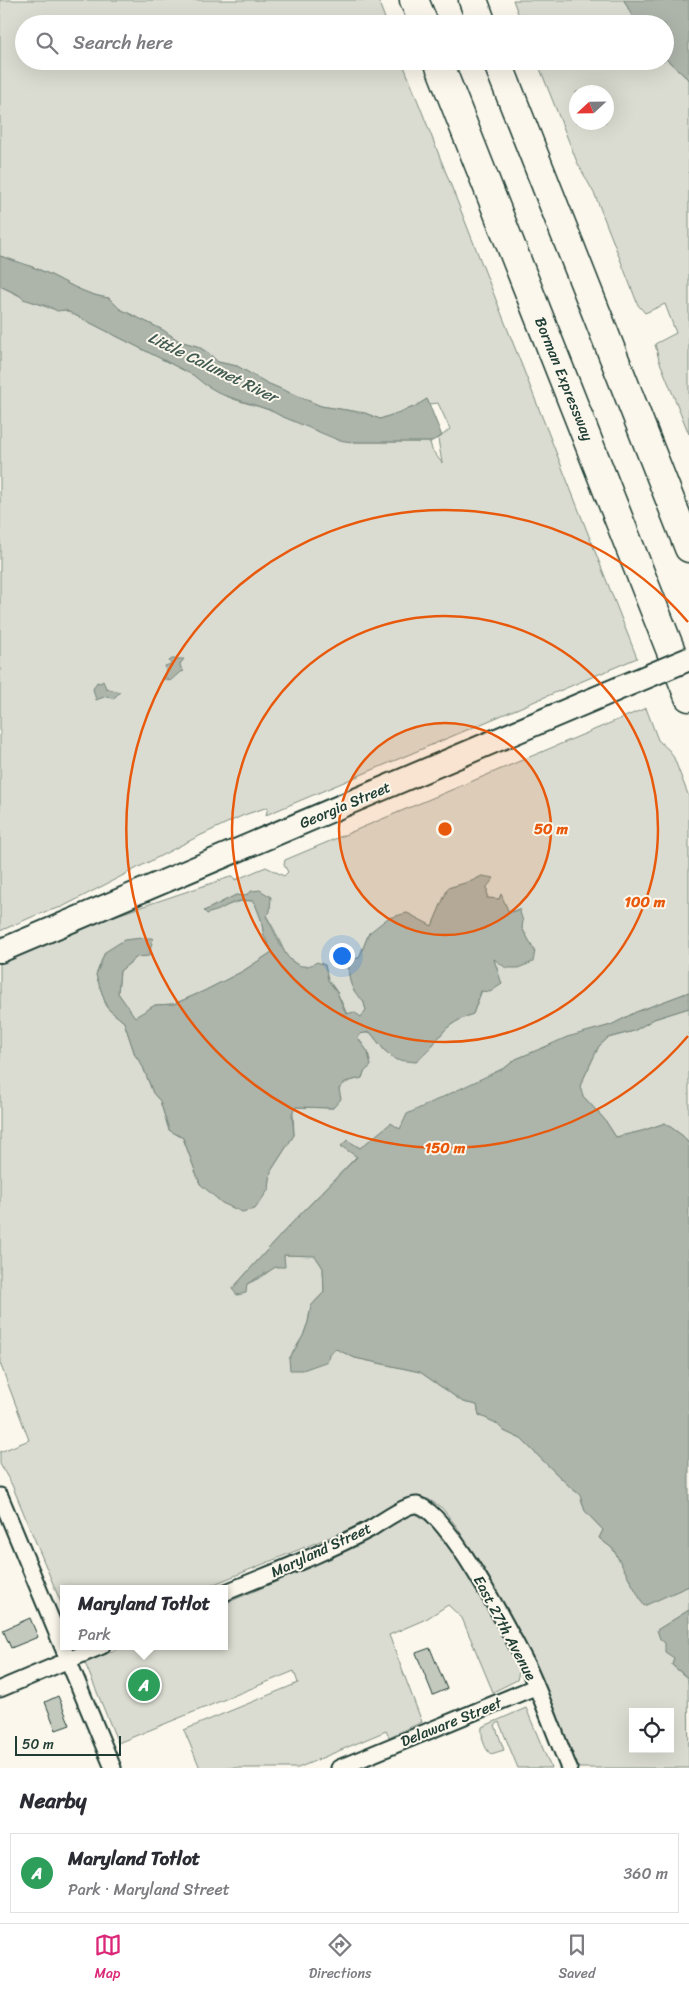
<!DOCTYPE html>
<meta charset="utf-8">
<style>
:root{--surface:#fff;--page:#f2f2f3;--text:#2b2b33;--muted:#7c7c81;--line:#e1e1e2;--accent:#db2777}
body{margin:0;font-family:Sriracha,sans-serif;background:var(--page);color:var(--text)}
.controls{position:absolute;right:15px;bottom:15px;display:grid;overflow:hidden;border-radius:0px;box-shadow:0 5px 20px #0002}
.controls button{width:45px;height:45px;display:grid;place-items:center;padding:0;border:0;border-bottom:1px solid var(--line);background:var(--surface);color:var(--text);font:25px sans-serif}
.compass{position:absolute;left:569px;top:85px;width:45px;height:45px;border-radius:50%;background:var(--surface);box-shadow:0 5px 20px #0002;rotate:248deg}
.scale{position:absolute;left:15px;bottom:12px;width:106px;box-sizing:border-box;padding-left:5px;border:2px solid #1f3d34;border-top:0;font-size:14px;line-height:18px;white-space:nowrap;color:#1f3d34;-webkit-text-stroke:4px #fbf7ec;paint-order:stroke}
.you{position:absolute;left:341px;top:955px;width:18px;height:18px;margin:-12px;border:4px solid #fff;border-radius:50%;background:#1a73e8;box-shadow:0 0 0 8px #1a73e833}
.badge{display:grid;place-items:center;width:32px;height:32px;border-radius:50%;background:var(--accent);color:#fff;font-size:16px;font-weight:700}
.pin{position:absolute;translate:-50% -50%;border:2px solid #fff;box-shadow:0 1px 5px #0006}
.popup{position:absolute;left:60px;top:1585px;width:168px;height:65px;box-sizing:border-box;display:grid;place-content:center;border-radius:0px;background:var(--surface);filter:drop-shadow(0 1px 4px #0005);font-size:16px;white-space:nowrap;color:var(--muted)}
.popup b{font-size:19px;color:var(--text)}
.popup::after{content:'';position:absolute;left:50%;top:100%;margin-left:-10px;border:10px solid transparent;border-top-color:var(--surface)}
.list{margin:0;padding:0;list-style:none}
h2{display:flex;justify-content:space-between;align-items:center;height:65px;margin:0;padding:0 20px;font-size:21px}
h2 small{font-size:16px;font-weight:400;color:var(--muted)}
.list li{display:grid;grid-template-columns:32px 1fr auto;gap:15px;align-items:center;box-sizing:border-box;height:80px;margin:0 10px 10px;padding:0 10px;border:1px solid var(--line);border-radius:0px}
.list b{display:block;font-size:19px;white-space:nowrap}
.list p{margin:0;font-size:16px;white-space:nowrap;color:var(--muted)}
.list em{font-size:16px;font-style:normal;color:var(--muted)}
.icon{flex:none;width:28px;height:28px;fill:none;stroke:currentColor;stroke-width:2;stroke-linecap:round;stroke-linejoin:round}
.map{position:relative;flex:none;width:689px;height:1768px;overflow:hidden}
.search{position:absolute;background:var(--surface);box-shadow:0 5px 20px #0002;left:15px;right:15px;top:15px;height:55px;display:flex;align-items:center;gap:12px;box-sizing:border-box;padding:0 18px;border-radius:28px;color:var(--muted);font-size:19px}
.sheet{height:155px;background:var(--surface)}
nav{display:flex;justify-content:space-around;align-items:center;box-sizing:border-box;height:70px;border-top:1px solid var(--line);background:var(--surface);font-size:14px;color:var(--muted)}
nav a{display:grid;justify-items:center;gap:2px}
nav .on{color:var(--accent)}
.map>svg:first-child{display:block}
.green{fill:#dbdcd1;stroke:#7d8c82;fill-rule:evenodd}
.water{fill:#adb4aa;stroke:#74847b}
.building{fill:#c4c9be;stroke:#1f3d34}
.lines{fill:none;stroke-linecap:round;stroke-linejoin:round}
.street-casing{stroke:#1f3d34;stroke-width:19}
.secondary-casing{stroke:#1f3d34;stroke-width:26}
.highway-casing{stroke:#1f3d34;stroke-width:31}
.street{stroke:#fbf7ec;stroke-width:15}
.secondary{stroke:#fbf7ec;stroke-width:22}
.highway{stroke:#fbf7ec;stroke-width:28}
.secondary-bridge-casing{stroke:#1f3d34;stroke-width:26;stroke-linecap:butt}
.secondary-bridge{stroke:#fbf7ec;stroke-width:22}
.ring{fill:none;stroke:#e8590c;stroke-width:2.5}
.labels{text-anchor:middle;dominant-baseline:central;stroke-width:4;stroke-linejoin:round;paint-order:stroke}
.street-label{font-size:15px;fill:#1f3d34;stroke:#fbf7ec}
.water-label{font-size:16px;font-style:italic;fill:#425b52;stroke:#fbf7ec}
.centre{fill:#e8590c;stroke:#fbf7ec;stroke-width:2.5}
.ring-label{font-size:15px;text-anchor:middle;font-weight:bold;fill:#e8590c;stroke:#fbf7ec;stroke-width:4;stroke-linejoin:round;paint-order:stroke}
</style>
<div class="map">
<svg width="689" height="1768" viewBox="0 0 689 1768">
<rect width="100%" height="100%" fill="#fbf7ec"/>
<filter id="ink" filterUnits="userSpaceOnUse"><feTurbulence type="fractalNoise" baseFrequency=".02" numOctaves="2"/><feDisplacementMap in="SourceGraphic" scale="10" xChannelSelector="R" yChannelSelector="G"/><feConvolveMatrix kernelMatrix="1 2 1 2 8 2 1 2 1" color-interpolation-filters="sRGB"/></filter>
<g filter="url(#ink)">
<path class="green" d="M0 0H378L387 24H24V61H402L637 658 266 815 268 807 244 815 195 838 62 907 41 913 0 931V286C16 294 49 312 65 310L193 375C202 382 212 389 222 394 241 404 263 405 281 416L352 442H430L432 450 442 463 438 439 450 429 438 403 429 404 427 399 414 407 380 419 365 413 321 406 267 383 237 366 218 362 210 354 197 346 179 341 163 330 120 309 109 298C90 296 72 286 55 277 38 268 18 262 0 256Z
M513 0H624L636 24H522Z
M665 58 689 80V434L659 360 655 344 676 333 665 304 645 313 638 305 595 195 577 162 537 61H665ZM606 92V122H576V92Z
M646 708 658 740 670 751 674 758 689 797V992L636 1012 611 1025 567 1038 516 1059 506 1067 399 1129 391 1124 360 1148 347 1140 341 1146 357 1156 287 1228 232 1289C253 1283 272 1274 283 1255H315L323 1268 324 1292 311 1306 308 1322 303 1336 289 1359 329 1354 336 1349 355 1358 420 1372 463 1402 477 1405 479 1415 496 1423 504 1431 521 1439 570 1487 580 1495 585 1511 603 1530 599 1538 613 1549 644 1605 689 1586V1610L657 1630 674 1658 672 1665 688 1679 689 1768H577L550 1703 507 1614 457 1527 442 1508 428 1499 414 1498 401 1502 352 1528 202 1589H64V1610L12 1485 0 1464V1452L29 1440 0 1363V961L114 916 233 876 235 880 266 867 284 876 288 872 284 865 285 860ZM482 876 487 887V898L499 899 501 895 509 913 518 909 522 928 535 951 494 959 473 1014C464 1017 452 1023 445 1030 435 1041 428 1053 416 1062L385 1051 370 1032 360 1034 358 1038 368 1052 370 1066 364 1072 362 1078C339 1083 340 1085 333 1108L296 1107 293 1111 294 1135 271 1171 269 1189 200 1184 183 1138 169 1130 160 1101 153 1093 143 1067 135 1055 124 1022 107 1008 96 975 105 952 137 957 120 971 118 993 135 1018 155 1005 174 1004 204 991 243 971 272 952 264 936 261 919 254 901C236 899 223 908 207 914L204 911 236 895 244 896 252 891 274 929 287 957 299 966 309 967 325 965 328 980 337 992 347 1014 361 1017 366 1010 363 999C349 990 348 976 349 960L359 958 369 933 407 913 432 926 448 888 472 881ZM633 1712H670V1749H633Z
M689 1008V1144L683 1136 665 1123 642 1131 616 1137 605 1120 583 1096 580 1086 599 1046 608 1038 634 1031 654 1019Z
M413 1514C439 1515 502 1635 517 1661L520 1668 517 1680 493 1692 462 1618 448 1605 426 1619 389 1635 422 1722 389 1737 386 1731 298 1768H200L184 1730 298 1683 294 1671 118 1743 85 1663 124 1646H224V1604L301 1571 300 1568Z
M526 1708 551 1768H518L499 1722 495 1725 504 1750 491 1754C484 1749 481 1736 482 1727Z"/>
<path class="water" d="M624 0H689V80L665 58V24H636Z
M0 256C18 262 38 268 55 277 72 286 90 296 109 298L120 309 163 330 179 341 197 346 210 354 218 362 237 366 267 383 321 406 365 413 380 419 414 407 427 399 442 436 430 442H352L338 440 281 416 270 410 223 395 204 384 193 375 65 310 57 311 50 307 23 299 19 295 0 286Z
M172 659H184L180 664 181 668 184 671 179 673 170 681 166 679H163L166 675 165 666 171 664 169 661Z
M103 681 106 688 120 692 113 699 107 696 96 700 93 689 97 682 100 683Z
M482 876 494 878 487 887V898L499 899 501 894 509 913 519 909 523 921 522 928 535 951 533 962 518 968H506L494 959 502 984 490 992 481 991 473 1014C464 1017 452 1023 445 1030 435 1041 428 1053 416 1062L396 1060 385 1051 370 1032 360 1034 358 1038 368 1052 371 1066 364 1072 362 1078 345 1082 339 1089 341 1099 333 1108 296 1107 292 1113 294 1135 271 1171 269 1189 255 1209 242 1212 222 1203 200 1184 183 1138 169 1130 160 1101 153 1093 143 1067 135 1055 124 1022 107 1008 96 975 105 952 124 940 141 938H153L149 956 137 957 120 971 118 993 135 1017 155 1005 174 1004 204 991 243 971 272 952 264 936 261 919 254 901C239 899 231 903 219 910 215 912 210 912 207 914L204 911 236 895 244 896 252 891 260 890 271 897 270 912 266 916C278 935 288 980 317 962L325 965 328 980 337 992 346 1014 354 1012 361 1017 366 1010 363 1000C349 990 348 976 349 959L359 958 369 933 388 918 407 913 432 926 448 888 472 881Z
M689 992V1008L654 1019 634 1031 608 1038 599 1046 580 1086 583 1096 605 1120 616 1137 642 1131 665 1123 683 1136 689 1144V1586L644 1606 613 1549 599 1538 603 1530 585 1511 580 1495 570 1487 521 1439 504 1431 496 1423 479 1415 477 1405 463 1402 420 1372 355 1358 336 1349 329 1354 328 1361 303 1370H290L289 1359 303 1336 308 1322 311 1306 324 1292 323 1268 315 1256 284 1255 285 1267H276L247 1284 246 1293 237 1295 232 1289 287 1228 357 1157 341 1146 347 1140 360 1148 391 1123 400 1129 407 1114 506 1067 516 1059 547 1046 567 1037 611 1025 636 1012Z
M689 1610V1684L688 1678 672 1665 674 1658 665 1652V1643L660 1639 657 1630Z"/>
<path class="building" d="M30 1618 38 1637 11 1648 3 1630Z
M430 1648 447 1689 433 1695 416 1653Z
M58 1696 70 1725 56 1730 45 1702Z"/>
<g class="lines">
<defs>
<path id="street" d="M0 1496 113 1768
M224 1593C272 1573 323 1554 370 1529 380 1523 406 1504 417 1505 445 1508 510 1632 524 1659 541 1694 554 1732 569 1768
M0 1689 102 1646
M339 1768 535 1687"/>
<path id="secondary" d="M0 951 622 687"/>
<path id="highway" d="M414 0 424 24
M473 0 482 24
M438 61 689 697
M497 61 689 548"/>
</defs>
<use href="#street" class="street-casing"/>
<use href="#secondary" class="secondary-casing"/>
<use href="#highway" class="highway-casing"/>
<use href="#street" class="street"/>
<use href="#secondary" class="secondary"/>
<use href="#highway" class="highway"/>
<defs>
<path id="secondary-bridge" d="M622 687 689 659"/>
</defs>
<use href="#secondary-bridge" class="secondary-bridge-casing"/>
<use href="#secondary-bridge" class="secondary-bridge"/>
</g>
</g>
<circle cx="445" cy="829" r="106" fill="#e8590c" fill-opacity=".12"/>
<g class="ring">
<circle cx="445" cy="829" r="106"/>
<circle cx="445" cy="829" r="213"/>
<path d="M688 1036A319 319 0 1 1 688 622"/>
</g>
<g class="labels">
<g class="street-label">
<text transform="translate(564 379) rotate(68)">Borman Expressway</text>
<text transform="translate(345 805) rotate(-23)">Georgia Street</text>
<text transform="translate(321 1550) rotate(-25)">Maryland Street</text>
<text transform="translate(505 1628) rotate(62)">East 27th Avenue</text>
<text transform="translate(451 1722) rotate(-22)">Delaware Street</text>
</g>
<g class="water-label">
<text transform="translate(213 367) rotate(26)">Little Calumet River</text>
</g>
</g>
<circle cx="445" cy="829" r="8" class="centre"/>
<g class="ring-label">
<text x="551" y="834">50 m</text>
<text x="645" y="907">100 m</text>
<text x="445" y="1153">150 m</text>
</g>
</svg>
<div class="controls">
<button><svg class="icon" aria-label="locate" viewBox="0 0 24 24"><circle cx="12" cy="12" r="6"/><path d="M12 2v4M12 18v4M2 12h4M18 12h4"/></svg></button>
</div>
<svg class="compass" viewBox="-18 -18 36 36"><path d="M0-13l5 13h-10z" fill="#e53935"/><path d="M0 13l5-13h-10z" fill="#7c7c81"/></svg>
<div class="scale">50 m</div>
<div class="you"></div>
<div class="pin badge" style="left:144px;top:1685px;background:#2e9e5b">A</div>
<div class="popup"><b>Maryland Totlot</b>Park</div>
<div class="search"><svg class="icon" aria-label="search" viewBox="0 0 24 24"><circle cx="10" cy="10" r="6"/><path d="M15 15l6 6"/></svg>Search here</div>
</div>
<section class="sheet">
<h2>Nearby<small></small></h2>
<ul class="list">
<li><span class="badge" style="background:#2e9e5b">A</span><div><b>Maryland Totlot</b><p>Park · Maryland Street</p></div><em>360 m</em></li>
</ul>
</section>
<nav>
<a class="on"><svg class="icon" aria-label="map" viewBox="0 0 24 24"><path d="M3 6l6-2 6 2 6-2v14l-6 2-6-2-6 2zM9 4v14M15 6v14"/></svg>Map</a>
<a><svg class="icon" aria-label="directions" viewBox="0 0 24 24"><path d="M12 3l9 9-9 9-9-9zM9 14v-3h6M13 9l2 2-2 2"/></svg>Directions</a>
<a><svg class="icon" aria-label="saved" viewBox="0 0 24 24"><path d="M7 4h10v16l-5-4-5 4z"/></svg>Saved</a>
</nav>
